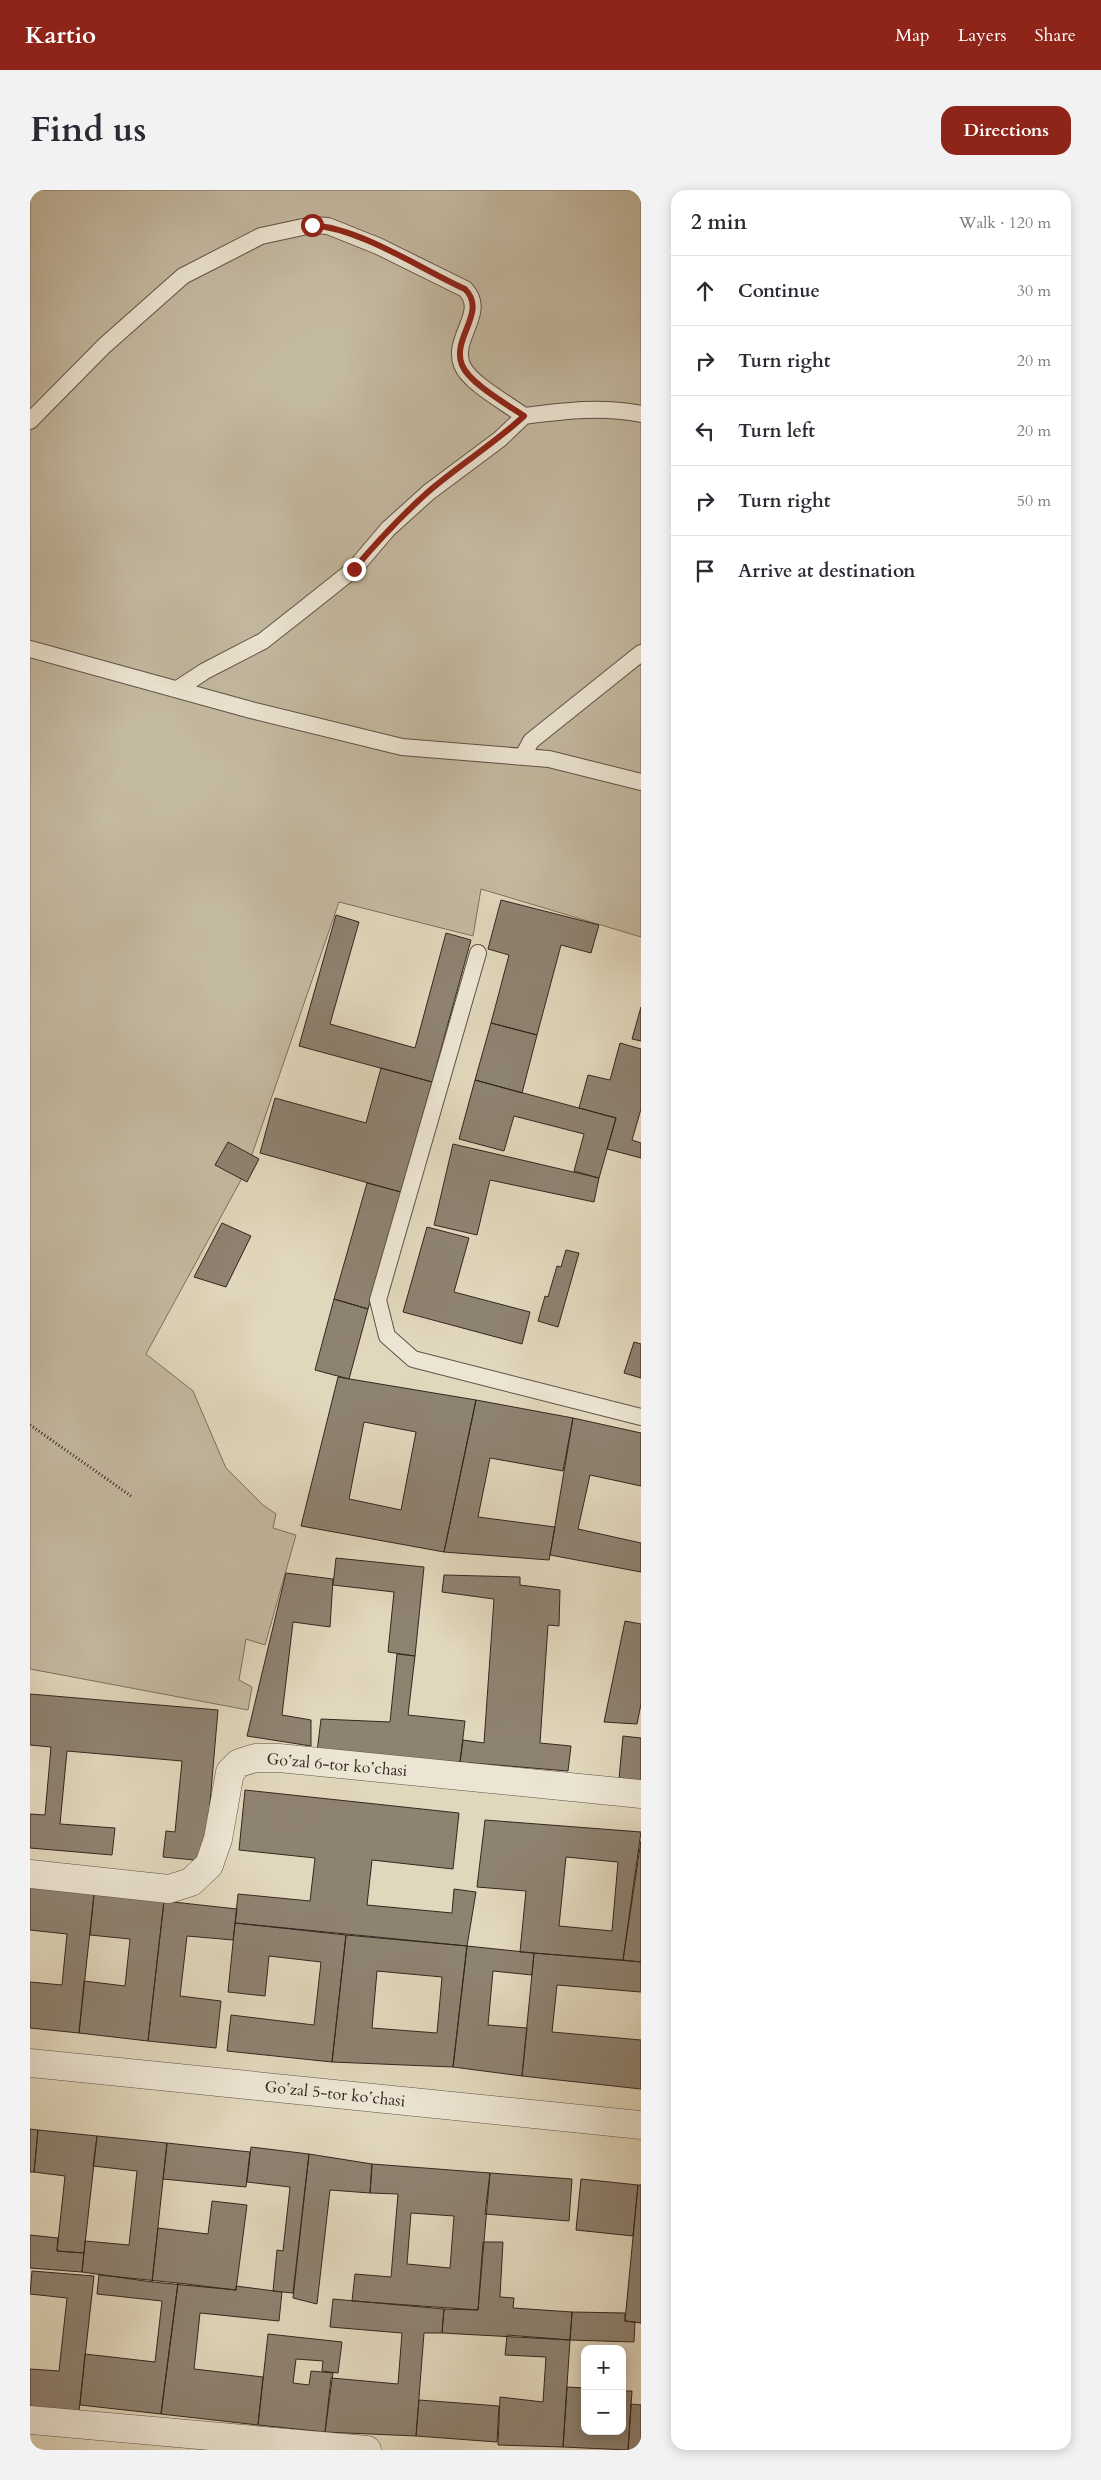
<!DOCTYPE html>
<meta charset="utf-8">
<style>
:root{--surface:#fff;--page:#f2f2f3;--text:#2b2b33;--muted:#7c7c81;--line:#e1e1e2;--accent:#8f2418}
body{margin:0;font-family:Cardo,serif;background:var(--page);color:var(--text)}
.controls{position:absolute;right:15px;bottom:15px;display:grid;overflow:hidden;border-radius:10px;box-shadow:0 2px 12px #0003}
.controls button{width:45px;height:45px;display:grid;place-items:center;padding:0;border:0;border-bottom:1px solid var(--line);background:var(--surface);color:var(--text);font:25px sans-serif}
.stop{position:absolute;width:15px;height:15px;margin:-11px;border:4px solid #8f2418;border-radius:50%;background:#fff}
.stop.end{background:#8f2418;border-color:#fff;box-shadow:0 1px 5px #0008}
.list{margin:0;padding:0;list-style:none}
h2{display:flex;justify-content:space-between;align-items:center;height:65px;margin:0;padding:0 20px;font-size:21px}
h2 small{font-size:16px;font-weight:400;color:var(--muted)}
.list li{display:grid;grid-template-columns:32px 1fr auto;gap:15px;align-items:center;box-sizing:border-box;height:70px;padding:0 20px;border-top:1px solid var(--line)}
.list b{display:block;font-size:19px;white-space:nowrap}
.list em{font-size:16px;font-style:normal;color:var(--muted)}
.icon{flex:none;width:28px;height:28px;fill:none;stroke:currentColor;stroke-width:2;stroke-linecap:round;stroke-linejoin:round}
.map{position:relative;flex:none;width:611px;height:2260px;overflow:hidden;border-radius:15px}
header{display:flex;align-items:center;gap:30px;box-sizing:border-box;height:70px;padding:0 25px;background:var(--accent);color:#fff}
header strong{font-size:24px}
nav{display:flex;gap:28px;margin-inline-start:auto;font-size:18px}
.intro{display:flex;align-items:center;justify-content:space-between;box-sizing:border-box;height:120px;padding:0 30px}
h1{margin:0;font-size:35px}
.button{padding:12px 22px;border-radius:15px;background:var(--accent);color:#fff;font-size:18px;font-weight:700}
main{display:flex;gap:30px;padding:0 30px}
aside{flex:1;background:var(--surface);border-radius:15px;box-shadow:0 2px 12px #0003}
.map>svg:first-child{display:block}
.green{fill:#c4b9a1;stroke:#7c7060}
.building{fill:#8e8271;stroke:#34261f;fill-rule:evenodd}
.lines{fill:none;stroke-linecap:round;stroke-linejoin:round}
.service-casing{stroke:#5f5246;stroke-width:18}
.minor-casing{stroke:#5f5246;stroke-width:29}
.path{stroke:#34261f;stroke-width:3;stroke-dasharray:1 2.5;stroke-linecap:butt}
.service{stroke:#ece5d3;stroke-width:16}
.minor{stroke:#ece5d3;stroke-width:28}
.route{stroke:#8f2418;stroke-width:6}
.labels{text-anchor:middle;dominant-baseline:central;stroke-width:4.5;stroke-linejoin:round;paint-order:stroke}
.street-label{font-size:16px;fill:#34261f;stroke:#ece5d3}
</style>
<header>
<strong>Kartio</strong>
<nav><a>Map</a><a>Layers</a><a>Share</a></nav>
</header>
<div class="intro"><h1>Find us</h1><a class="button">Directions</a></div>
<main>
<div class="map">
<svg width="611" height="2260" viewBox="0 0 611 2260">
<rect width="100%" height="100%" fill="#e1d7bc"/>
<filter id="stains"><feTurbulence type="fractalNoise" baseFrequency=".004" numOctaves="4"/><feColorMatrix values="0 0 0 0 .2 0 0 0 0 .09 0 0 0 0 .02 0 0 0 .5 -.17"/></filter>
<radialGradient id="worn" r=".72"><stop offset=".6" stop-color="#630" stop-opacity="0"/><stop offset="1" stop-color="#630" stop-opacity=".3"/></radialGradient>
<path class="green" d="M0 0H611V747L451 699 443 746 309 712 217 979 116 1164 163 1201 196 1278 233 1315 246 1324 243 1338 266 1345 235 1455 216 1449 209 1490 222 1497 218 1520 0 1479Z"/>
<path class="building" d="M471 710 569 735 561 763 531 755 507 845 461 833 479 765 458 759Z
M306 725 329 732 300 834 385 858 416 743 441 750 402 892 269 856Z
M611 817V851L602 849Z
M461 833 507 845 492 903 445 890Z
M590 853 611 859V919L602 950 611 953V968L577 959 586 928 549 918 558 885 580 890Z
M351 878 402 892 371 1002 230 963 245 908 336 933Z
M445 890 586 928 569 988 544 981 554 944 484 926 474 961 429 949Z
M198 952 229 969 217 992 185 975Z
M423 954 569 988 564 1012 460 990 447 1045 404 1035Z
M337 993 371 1002 338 1119 304 1109Z
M192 1033 221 1046 196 1097 164 1087Z
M397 1037 439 1048 424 1102 500 1122 492 1154 373 1122Z
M536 1060 549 1063 528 1137 508 1131 515 1106 518 1107 527 1076 531 1077Z
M304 1109 338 1119 319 1189 285 1180Z
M604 1152 611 1154V1188L594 1183Z
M308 1187 446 1210 414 1362 271 1336ZM334 1232 386 1242 371 1320 319 1309Z
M446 1210 543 1228 533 1281 460 1268 448 1327 525 1337 519 1370 414 1362Z
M543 1228 611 1243V1296L560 1285 548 1339 611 1353V1382L520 1365Z
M306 1368 394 1377 385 1466 358 1462 364 1402 303 1395Z
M256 1383 303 1389 300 1437 263 1432 252 1525 281 1530V1556L217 1546Z
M414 1385 490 1387V1395L530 1400 529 1436 518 1435 510 1553 541 1556 538 1581 430 1572 433 1550 454 1553 464 1409 412 1402Z
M595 1431 611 1434V1514L607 1534 574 1532Z
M367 1464 385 1466 378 1525 435 1531 430 1572 287 1562 291 1529 360 1532Z
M0 1504 188 1520 175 1671 133 1667 136 1641 145 1642 152 1571 37 1561 30 1634 85 1638 82 1665 0 1658V1624L15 1625 21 1557 0 1555Z
M593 1546 611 1548V1591L589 1589Z
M215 1600 429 1623 423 1679 342 1670 337 1715 422 1723 424 1699 446 1702 437 1756 205 1733 208 1704 280 1711 285 1668 209 1660Z
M455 1630 611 1642 593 1770 490 1762 496 1701 447 1697ZM536 1667 588 1672 582 1741 529 1736Z
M611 1651V1772L593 1770Z
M0 1696 64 1704 49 1843 0 1838V1792L32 1795 37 1744 0 1740Z
M64 1704 134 1711 118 1851 49 1843 54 1791 95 1796 100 1749 60 1745Z
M134 1711 207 1719 203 1750 157 1746 150 1806 191 1811 186 1858 118 1851Z
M205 1733 316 1745 302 1872 197 1861 201 1825 284 1835 291 1772 239 1766 235 1806 198 1802Z
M316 1745 437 1756 423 1877 302 1872ZM347 1781 412 1787 407 1843 342 1838Z
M437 1756 504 1763 502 1785 463 1781 458 1835 497 1838 492 1886 423 1877Z
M504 1763 611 1772V1802L527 1795 522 1842 611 1850V1899L492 1886Z
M0 1939 8 1940 4 1982H0Z
M8 1940 67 1946 54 2063 27 2061 35 1986 4 1982Z
M67 1946 137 1953 122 2092 52 2082 55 2051 99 2055 107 1981 63 1976Z
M137 1953 220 1962 216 1997 133 1989Z
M221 1957 279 1964 263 2103 243 2101 247 2060 253 2061 260 1997 217 1992Z
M279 1964 342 1974 340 2003 300 2000 287 2114 263 2108Z
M342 1974 460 1983 448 2120 322 2111 325 2084 361 2087 368 2004 340 2003ZM381 2023 424 2026 420 2078 377 2074Z
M460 1983 542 1989 539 2031 455 2024Z
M551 1989 608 1995 603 2046 546 2040Z
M608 1995H611V2133L595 2131Z
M182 2011 217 2015 206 2100 122 2092 128 2038 178 2044Z
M0 2045 28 2048 27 2061 54 2063 52 2082 0 2078Z
M453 2052H473L470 2107 484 2108 483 2118 542 2122 540 2150 412 2143 414 2119 448 2120Z
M2 2081 64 2086 49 2221 0 2217V2179L29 2181 37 2108 0 2104Z
M69 2085 148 2093 131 2224 50 2215 55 2164 125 2172 132 2111 67 2104Z
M148 2093 206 2100V2096L252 2102 249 2131 170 2123 164 2179 233 2187 228 2235 131 2224Z
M303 2109 414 2119 412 2143H394L386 2246 295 2242 301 2188 368 2194 372 2143 300 2137Z
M542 2122 595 2123V2131L605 2132 604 2152 540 2150Z
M238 2144 312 2152 308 2183 292 2181 293 2171 266 2169 263 2193 279 2195 281 2181 303 2183 295 2242 228 2235Z
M477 2145 540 2150 533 2257 468 2255 470 2207 513 2212 516 2167 475 2165Z
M537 2197 555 2198V2241H592V2201H602L598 2260 533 2257Z
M389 2210 469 2216 467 2252 386 2246Z
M601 2214 611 2215V2260H598Z"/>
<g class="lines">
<defs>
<path id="service" d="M494 226C534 221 571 216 611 224
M0 231 74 156 153 86 231 46 282 35 298 36 348 56 435 99C458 122 421 148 432 175 439 193 478 214 494 226L470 249 399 302 358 339 324 379 275 418 233 451 175 481 149 498
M0 459 221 520 372 557 519 569 611 592
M493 566 501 551 611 463
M448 763 348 1110 357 1146 383 1169 611 1227"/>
<path id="minor" d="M0 1684 139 1699 161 1692 179 1675 188 1649 200 1582 209 1573 225 1568H249L611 1604
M0 1873 611 1935
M0 2230 337 2260"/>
</defs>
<use href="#service" class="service-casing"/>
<use href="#minor" class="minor-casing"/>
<path class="path" d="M0 1235 101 1306"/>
<use href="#service" class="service"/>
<use href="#minor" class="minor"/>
</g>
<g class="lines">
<path class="route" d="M282 35C332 39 389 78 435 99 458 122 421 148 432 175 439 193 478 215 494 226 464 254 429 275 398 302 371 326 347 352 324 379"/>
</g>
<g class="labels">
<g class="street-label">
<text transform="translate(307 1575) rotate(5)">Goʻzal 6-tor koʻchasi</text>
<text transform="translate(305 1904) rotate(6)">Goʻzal 5-tor koʻchasi</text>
</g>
</g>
<rect width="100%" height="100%" filter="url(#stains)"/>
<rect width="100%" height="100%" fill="url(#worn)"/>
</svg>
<div class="controls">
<button>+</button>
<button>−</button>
</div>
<div class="stop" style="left:282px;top:35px"></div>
<div class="stop end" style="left:324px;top:379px"></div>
</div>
<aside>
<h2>2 min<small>Walk · 120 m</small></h2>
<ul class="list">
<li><svg class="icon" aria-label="ahead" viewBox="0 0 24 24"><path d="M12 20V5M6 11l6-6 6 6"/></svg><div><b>Continue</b></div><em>30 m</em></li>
<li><svg class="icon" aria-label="right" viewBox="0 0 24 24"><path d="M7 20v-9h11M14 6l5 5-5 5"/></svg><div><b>Turn right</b></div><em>20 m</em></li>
<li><svg class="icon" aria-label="left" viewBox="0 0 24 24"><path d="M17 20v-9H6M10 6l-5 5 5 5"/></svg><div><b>Turn left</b></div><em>20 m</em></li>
<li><svg class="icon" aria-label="right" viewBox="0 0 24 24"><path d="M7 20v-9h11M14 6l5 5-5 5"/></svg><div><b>Turn right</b></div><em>50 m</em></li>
<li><svg class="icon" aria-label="arrive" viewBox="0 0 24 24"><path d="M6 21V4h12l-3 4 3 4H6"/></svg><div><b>Arrive at destination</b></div></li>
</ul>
</aside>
</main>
